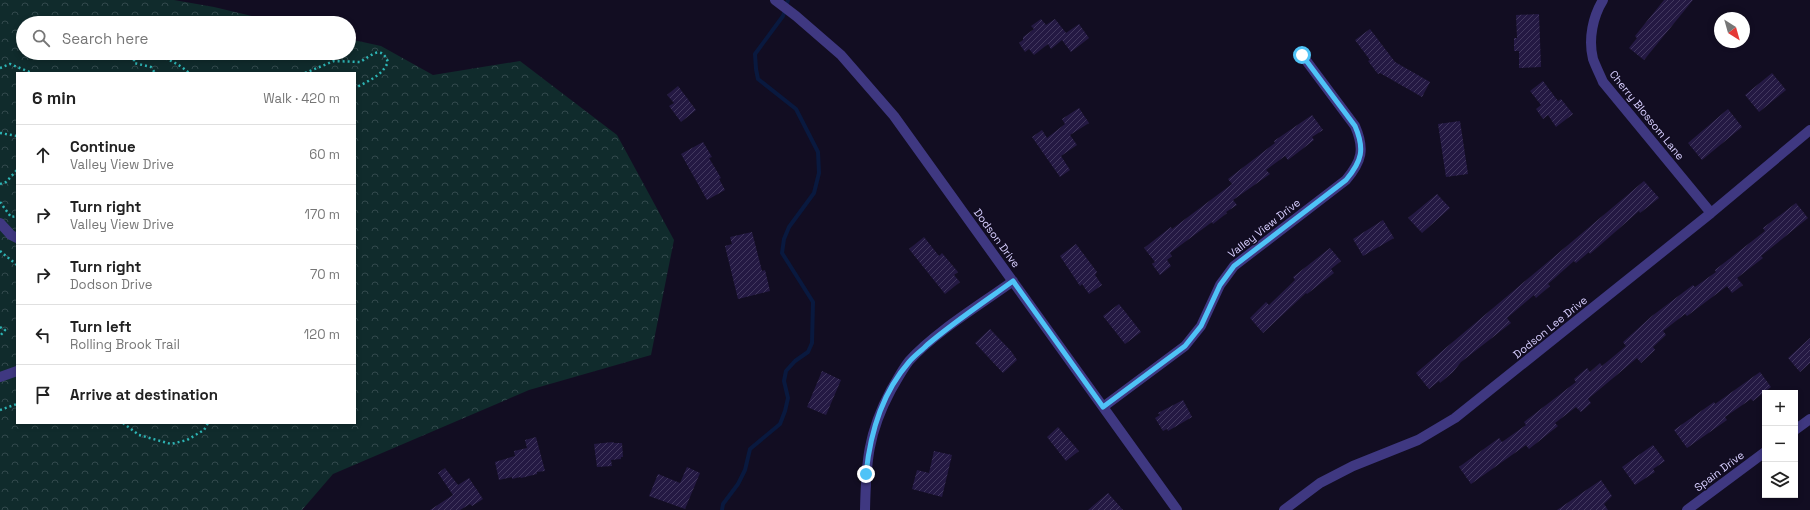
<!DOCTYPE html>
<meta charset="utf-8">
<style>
:root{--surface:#fff;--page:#f2f2f2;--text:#222;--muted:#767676;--line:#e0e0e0}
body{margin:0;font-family:"Space Grotesk",sans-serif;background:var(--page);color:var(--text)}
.controls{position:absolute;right:12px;bottom:12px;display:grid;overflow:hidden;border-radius:0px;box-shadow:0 2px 6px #0003}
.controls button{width:36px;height:36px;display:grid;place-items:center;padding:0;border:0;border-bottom:1px solid var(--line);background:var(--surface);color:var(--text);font:20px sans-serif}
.compass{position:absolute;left:1714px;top:12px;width:36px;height:36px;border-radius:50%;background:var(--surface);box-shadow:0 2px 6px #0003;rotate:143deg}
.stop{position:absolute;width:12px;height:12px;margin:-9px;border:3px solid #4fc3f7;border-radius:50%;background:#fff}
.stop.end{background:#4fc3f7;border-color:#fff;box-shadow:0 1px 4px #0008}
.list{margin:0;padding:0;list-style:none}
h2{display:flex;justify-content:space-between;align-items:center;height:52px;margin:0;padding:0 16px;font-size:17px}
h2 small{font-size:13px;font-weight:400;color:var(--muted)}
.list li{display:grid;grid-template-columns:26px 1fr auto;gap:12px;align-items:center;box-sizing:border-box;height:60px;padding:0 16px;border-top:1px solid var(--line)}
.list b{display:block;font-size:15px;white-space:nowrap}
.list p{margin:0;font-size:13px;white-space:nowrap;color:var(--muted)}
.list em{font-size:13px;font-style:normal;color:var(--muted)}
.icon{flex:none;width:22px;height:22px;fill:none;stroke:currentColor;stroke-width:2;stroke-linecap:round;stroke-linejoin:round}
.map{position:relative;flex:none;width:1810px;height:510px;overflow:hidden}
.search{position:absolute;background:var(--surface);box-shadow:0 2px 6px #0003;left:16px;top:16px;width:340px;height:44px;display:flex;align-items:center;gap:10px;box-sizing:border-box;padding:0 14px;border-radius:22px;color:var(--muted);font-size:15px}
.panel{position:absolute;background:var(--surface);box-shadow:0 2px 6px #0003;left:16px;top:72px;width:340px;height:352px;border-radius:0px}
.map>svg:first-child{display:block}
.park{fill:url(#park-crowns);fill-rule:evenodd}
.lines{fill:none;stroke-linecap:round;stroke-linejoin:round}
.stream{stroke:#09193f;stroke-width:4}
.building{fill:url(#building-hatch)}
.path{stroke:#2db4b4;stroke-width:2.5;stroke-dasharray:2 3;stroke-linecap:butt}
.minor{stroke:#3f3881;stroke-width:10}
.route{stroke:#4fc3f7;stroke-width:5}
.labels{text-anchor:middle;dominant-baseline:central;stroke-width:3;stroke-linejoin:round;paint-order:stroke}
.street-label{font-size:11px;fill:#d7ceff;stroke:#120d22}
</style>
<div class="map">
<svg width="1810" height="510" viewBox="0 0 1810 510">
<defs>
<pattern id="park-crowns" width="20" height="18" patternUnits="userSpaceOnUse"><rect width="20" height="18" fill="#102b2c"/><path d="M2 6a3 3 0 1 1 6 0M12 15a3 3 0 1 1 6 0" fill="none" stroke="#32494c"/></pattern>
<pattern id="building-hatch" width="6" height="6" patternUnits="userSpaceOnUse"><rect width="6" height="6" fill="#241943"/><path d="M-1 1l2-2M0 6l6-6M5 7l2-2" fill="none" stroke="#43395f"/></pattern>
</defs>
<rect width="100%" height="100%" fill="#120d22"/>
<path class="park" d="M0 0H174L214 7 281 23H23V53H349V39L381 46 433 75 520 61 617 135 674 240 651 355 529 390 333 474 302 510H0ZM17 73H355V423H17Z"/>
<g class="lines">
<path class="stream" d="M722 510 723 504 738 484 745 470 750 449 780 424 785 411 788 398 784 381 786 371 795 361 808 352 812 343 813 302 782 253 784 239 789 227 814 193 819 173 818 152 796 109 758 79 756 69 755 54 783 16 788 0"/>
</g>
<path class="building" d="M1664 0H1693L1644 60 1629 48 1637 38 1635 36Z
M1539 14 1541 67 1519 68V51H1514V38H1517L1516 15Z
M1041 19 1046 25 1055 19 1066 33 1079 24 1089 38 1071 52 1062 40 1051 49 1048 44 1034 55 1029 49 1025 52 1019 43 1023 40V37L1034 29 1031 26Z
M1370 29 1395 62 1430 82 1422 97 1380 73 1378 74 1368 61 1370 60 1355 40Z
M1772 73 1786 90 1759 112 1745 95Z
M1543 81 1558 101 1561 99 1573 114 1556 127 1548 115 1543 119 1536 109 1541 105 1530 91Z
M678 86 696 110 681 122 669 106 674 103 667 95Z
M1079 108 1089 123 1070 135 1077 145 1061 156 1070 170 1060 177 1032 137 1042 130 1047 138 1065 124 1062 119Z
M1728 109 1742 127 1702 160 1688 143Z
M1312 115 1323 130 1312 137 1314 140 1288 160 1285 156 1266 170 1270 174 1233 200 1237 205 1226 212 1227 213 1213 224 1212 222 1170 253 1172 256 1167 260 1171 266 1160 275 1152 264 1155 262 1144 248 1171 227 1172 229 1232 184 1228 179 1275 143 1274 141Z
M1460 121 1468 174 1446 177 1438 124Z
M703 142 712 157 709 158 721 178 719 179 725 190 707 200 681 154Z
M1644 181 1659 198 1640 213 1639 211 1590 254 1589 252 1576 263 1574 261 1548 284 1550 286 1536 298 1534 295 1507 318 1511 323 1461 362 1453 372 1440 383 1439 381 1429 389 1416 373Z
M1437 194 1450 208 1422 233 1408 218Z
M1796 203 1808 218 1761 256 1763 258 1737 278 1743 285 1732 293 1727 286 1687 316 1685 314 1663 331 1666 335 1653 347 1655 350 1641 363 1637 358 1588 399 1591 403 1581 412 1576 407 1555 423 1558 426 1529 449 1526 445 1471 484 1459 467 1499 438 1502 442 1526 425 1524 422 1576 382 1574 379 1587 368 1590 372 1600 363 1602 366 1626 346 1623 342 1652 316 1693 285 1695 287 1716 272 1715 270 1765 231 1763 228Z
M1383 220 1394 238 1363 256 1353 239Z
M752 232 762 271 765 270 770 291 738 299 725 246 732 244 730 237Z
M924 237 939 256 942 253 958 272 954 275 960 282 945 294 909 249Z
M1076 244 1097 272 1095 275 1102 285 1089 294 1082 284 1080 286 1060 256Z
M1330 248 1341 261 1331 269 1334 273 1307 294 1306 293 1263 333 1250 318 1266 302 1269 305 1295 280 1293 277Z
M1119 304 1141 332 1125 344 1103 316Z
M990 329 1011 351 1017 360 1003 373 975 343Z
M1810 338V363L1800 372 1788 358Z
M822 371 841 380 826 415 807 407Z
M1760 372 1771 387 1753 401 1751 399 1725 417 1727 420 1687 448 1674 430 1714 402 1715 404Z
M1183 400 1192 417 1168 431 1167 429 1163 431 1155 418 1160 415 1158 413Z
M1058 427 1079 451 1066 461 1047 437Z
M536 437 545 471 537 472V474L521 478 520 477 512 479V477L499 480 495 462 515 456 514 451 527 448 525 440Z
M613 442 614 443H622L623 457H621V459L611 460 612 466 597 467 594 444Z
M1653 445 1665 461 1653 469 1655 472 1635 485 1622 467Z
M934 451 952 455 942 497 912 489 917 470 929 473Z
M687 467 700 473 685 509 649 496 658 474 680 483Z
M445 468 458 485 469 478 483 499 472 506 470 504 460 510H430L453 495 438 473Z
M1601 480 1612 496 1604 504 1608 510H1557Z
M1108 493 1123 510H1088Z"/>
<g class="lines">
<path class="path" d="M140 53 134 56V63L151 67 155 73
M141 53C158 54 176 61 189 73
M0 68 10 64 32 73
M305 73 334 61 360 62C371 56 381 44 388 62 382 76 368 81 355 88
M0 133 17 136
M0 184 6 182 17 170
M0 202 11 217 17 216
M0 251 17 265
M0 327 5 330 0 336
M0 410 17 404
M123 423 139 435 171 444 187 440 204 430 208 423"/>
<path class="minor" d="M775 0 796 16 841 55 894 116 1177 510
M1603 0C1593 16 1588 39 1593 59 1596 67 1600 75 1603 82L1711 213
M0 223 11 235 17 238
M0 377 17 371
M1103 407 1185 346 1201 326 1220 285 1234 266 1346 180C1362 161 1365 149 1355 126L1302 55
M1795 430 1810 419
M865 510C866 462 868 433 891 390 897 380 902 370 909 361 935 332 980 305 1013 281
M1284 510 1320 483 1353 466 1418 440 1455 418 1711 213 1810 130
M1687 510 1765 452"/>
</g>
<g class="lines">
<path class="route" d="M866 474C870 434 882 393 909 362 914 356 921 351 927 345 954 322 984 302 1013 281L1103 407 1185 346 1201 326 1220 285 1234 266 1346 180C1362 161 1365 149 1355 126L1302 55"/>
</g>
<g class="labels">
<g class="street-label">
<text transform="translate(1647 115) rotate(51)">Cherry Blossom Lane</text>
<text transform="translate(1264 228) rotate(-38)">Valley View Drive</text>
<text transform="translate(997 238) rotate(54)">Dodson Drive</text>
<text transform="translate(1550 327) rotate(-39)">Dodson Lee Drive</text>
<text transform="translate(1719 471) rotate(-37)">Spain Drive</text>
</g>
</g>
</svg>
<div class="controls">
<button>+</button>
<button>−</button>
<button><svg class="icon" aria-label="layers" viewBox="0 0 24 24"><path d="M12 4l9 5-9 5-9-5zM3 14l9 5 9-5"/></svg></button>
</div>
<svg class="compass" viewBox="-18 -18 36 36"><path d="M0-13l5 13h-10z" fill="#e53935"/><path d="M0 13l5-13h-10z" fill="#767676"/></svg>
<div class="stop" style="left:1302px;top:55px"></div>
<div class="stop end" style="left:866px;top:474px"></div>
<div class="search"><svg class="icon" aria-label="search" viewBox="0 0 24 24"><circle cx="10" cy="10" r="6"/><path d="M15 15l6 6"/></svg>Search here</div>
<section class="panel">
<h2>6 min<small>Walk · 420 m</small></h2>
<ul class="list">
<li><svg class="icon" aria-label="ahead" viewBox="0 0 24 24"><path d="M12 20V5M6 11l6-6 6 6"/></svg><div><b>Continue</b><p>Valley View Drive</p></div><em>60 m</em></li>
<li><svg class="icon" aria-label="right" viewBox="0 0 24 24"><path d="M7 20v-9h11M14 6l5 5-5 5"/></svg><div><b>Turn right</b><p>Valley View Drive</p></div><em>170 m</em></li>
<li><svg class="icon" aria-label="right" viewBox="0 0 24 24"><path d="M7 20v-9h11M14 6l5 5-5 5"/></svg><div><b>Turn right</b><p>Dodson Drive</p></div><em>70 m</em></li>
<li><svg class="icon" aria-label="left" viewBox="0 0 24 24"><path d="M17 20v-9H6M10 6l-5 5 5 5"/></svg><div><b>Turn left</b><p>Rolling Brook Trail</p></div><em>120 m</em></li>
<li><svg class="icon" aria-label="arrive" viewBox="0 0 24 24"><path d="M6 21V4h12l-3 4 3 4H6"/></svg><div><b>Arrive at destination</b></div></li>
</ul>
</section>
</div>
